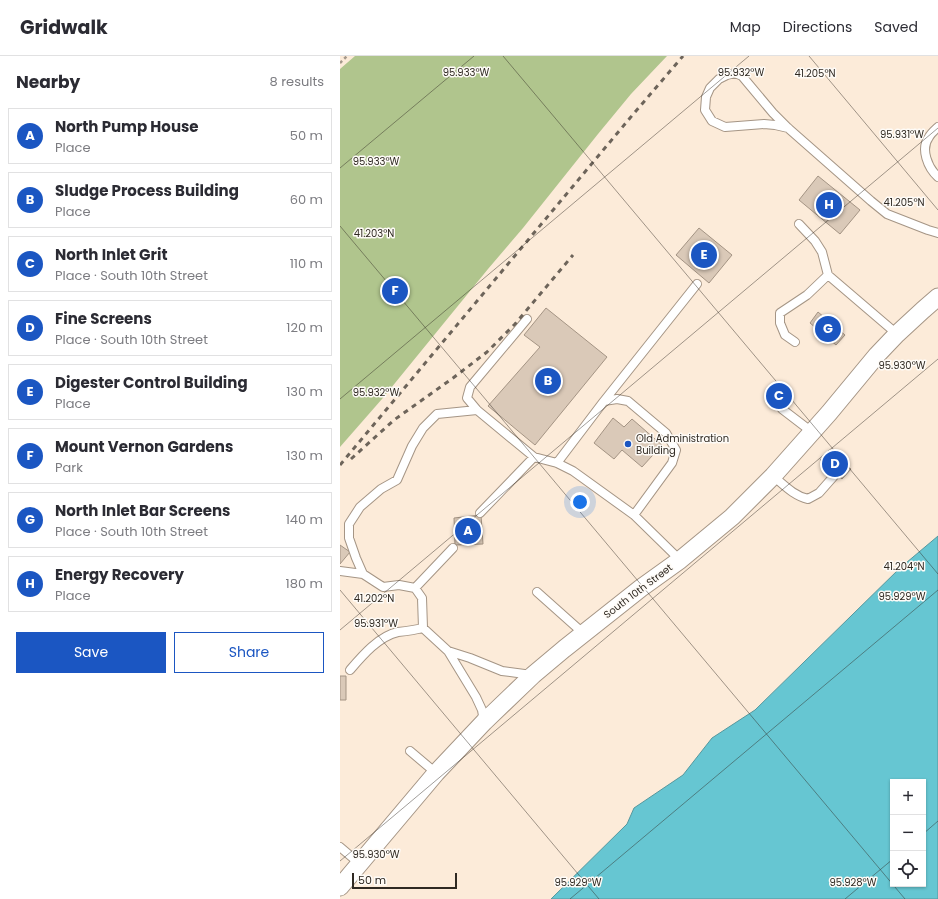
<!DOCTYPE html>
<meta charset="utf-8">
<style>
:root{--surface:#fff;--page:#f7f7f7;--text:#2b2b33;--muted:#7c7c81;--line:#e1e1e2;--accent:#1b56c2}
body{margin:0;font-family:Poppins,sans-serif;background:var(--page);color:var(--text)}
.controls{position:absolute;right:12px;bottom:12px;display:grid;overflow:hidden;border-radius:0px;box-shadow:0 1px 3px #0004}
.controls button{width:36px;height:36px;display:grid;place-items:center;padding:0;border:0;border-bottom:1px solid var(--line);background:var(--surface);color:var(--text);font:20px sans-serif}
.scale{position:absolute;left:12px;bottom:10px;width:105px;box-sizing:border-box;padding-left:4px;border:2px solid #2f2922;border-top:0;font-size:11px;line-height:14px;white-space:nowrap;color:#2f2922;-webkit-text-stroke:3px #fefbf7;paint-order:stroke}
.you{position:absolute;left:240px;top:446px;width:14px;height:14px;margin:-10px;border:3px solid #fff;border-radius:50%;background:#1a73e8;box-shadow:0 0 0 6px #1a73e833}
.badge{display:grid;place-items:center;width:26px;height:26px;border-radius:50%;background:var(--accent);color:#fff;font-size:13px;font-weight:700}
.pin{position:absolute;translate:-50% -50%;border:2px solid #fff;box-shadow:0 1px 4px #0006}
.list{margin:0;padding:0;list-style:none}
h2{display:flex;justify-content:space-between;align-items:center;height:52px;margin:0;padding:0 16px;font-size:17px}
h2 small{font-size:13px;font-weight:400;color:var(--muted)}
.list li{display:grid;grid-template-columns:26px 1fr auto;gap:12px;align-items:center;box-sizing:border-box;height:56px;margin:0 8px 8px;padding:0 8px;border:1px solid var(--line);border-radius:0px}
.list b{display:block;font-size:15px;white-space:nowrap}
.list p{margin:0;font-size:13px;white-space:nowrap;color:var(--muted)}
.list em{font-size:13px;font-style:normal;color:var(--muted)}
.actions{display:flex;gap:8px;padding:12px 16px}
.actions a{flex:1;padding:9px 0;border:1px solid var(--accent);border-radius:0px;text-align:center;font-size:14px;color:var(--accent)}
.actions .main{background:var(--accent);color:#fff}
.icon{flex:none;width:22px;height:22px;fill:none;stroke:currentColor;stroke-width:2;stroke-linecap:round;stroke-linejoin:round}
.map{position:relative;flex:none;width:598px;height:843px;overflow:hidden}
header{display:flex;align-items:center;gap:24px;box-sizing:border-box;height:56px;padding:0 20px;background:var(--surface);border-bottom:1px solid var(--line)}
header strong{font-size:19px}
nav{display:flex;gap:22px;margin-inline-start:auto;font-size:14px}
main{display:flex}
aside{flex:1;background:var(--surface)}
.map>svg:first-child{display:block}
.green{fill:#b0c58d}
.water{fill:#66c6d2;stroke:#56979d;fill-rule:evenodd}
.building{fill:#dac9b8;stroke:#a49484}
.lines{fill:none;stroke-linecap:round;stroke-linejoin:round}
.service-casing{stroke:#a59585;stroke-width:10}
.minor-casing{stroke:#a59585;stroke-width:19}
.path{stroke:#a5998b;stroke-width:2.5;stroke-dasharray:3 3;stroke-linecap:butt}
.service{stroke:#fff;stroke-width:8}
.minor{stroke:#fff;stroke-width:17}
.rail{stroke:#6d645a;stroke-width:3;stroke-dasharray:5 5;stroke-linecap:butt}
.ticks{fill:none;stroke:#2f2922;stroke-width:1;stroke-opacity:0.45}
.poi-dot{fill:#1b56c2;stroke:#fefbf7;stroke-width:1.5}
.labels{text-anchor:middle;dominant-baseline:central;stroke-width:3;stroke-linejoin:round;paint-order:stroke}
.poi-label{font-size:10px;fill:#2f2922;stroke:#fefbf7;text-anchor:start}
.street-label{font-size:10px;fill:#2f2922;stroke:#fefbf7}
.ticks-label{font-size:10px;text-anchor:middle;fill:#2f2922;stroke:#fefbf7;stroke-width:3;stroke-linejoin:round;paint-order:stroke}
</style>
<header>
<strong>Gridwalk</strong>
<nav><a>Map</a><a>Directions</a><a>Saved</a></nav>
</header>
<main>
<aside>
<h2>Nearby<small>8 results</small></h2>
<ul class="list">
<li><span class="badge">A</span><div><b>North Pump House</b><p>Place</p></div><em>50 m</em></li>
<li><span class="badge">B</span><div><b>Sludge Process Building</b><p>Place</p></div><em>60 m</em></li>
<li><span class="badge">C</span><div><b>North Inlet Grit</b><p>Place · South 10th Street</p></div><em>110 m</em></li>
<li><span class="badge">D</span><div><b>Fine Screens</b><p>Place · South 10th Street</p></div><em>120 m</em></li>
<li><span class="badge">E</span><div><b>Digester Control Building</b><p>Place</p></div><em>130 m</em></li>
<li><span class="badge">F</span><div><b>Mount Vernon Gardens</b><p>Park</p></div><em>130 m</em></li>
<li><span class="badge">G</span><div><b>North Inlet Bar Screens</b><p>Place · South 10th Street</p></div><em>140 m</em></li>
<li><span class="badge">H</span><div><b>Energy Recovery</b><p>Place</p></div><em>180 m</em></li>
</ul>
<div class="actions"><a class="main">Save</a><a>Share</a></div>
</aside>
<div class="map">
<svg width="598" height="843" viewBox="0 0 598 843">
<rect width="100%" height="100%" fill="#fcebd9"/>
<path class="green" d="M15 0H327L291 38 258 78 183 172 148 213 42 343 0 391V13Z"/>
<path class="water" d="M598 480V843H211L287 768 294 752 343 719 372 682 415 654 560 512ZM553 726H583V828H553Z"/>
<path class="building" d="M478 120 520 154 500 178 459 144Z
M359 172 392 199 369 227 336 199Z
M206 252 267 301 195 389 148 350 200 291 184 279Z
M478 256 505 279 496 289 470 267Z
M438 328 451 336 439 352 427 343Z
M273 362 284 371 292 363 322 389 302 411 282 394 274 403 254 387Z
M489 394 511 413 502 423 480 404Z
M141 459 143 488 115 489 114 462Z
M0 489 10 496 0 508Z
M0 620H6V644H0Z"/>
<g class="lines">
<defs>
<path id="service" d="M598 71C595 74 591 77 589 81 580 93 588 112 598 121
M448 72 435 69 424 68 385 71 372 65 365 54 366 41 370 32 379 23 387 19 395 17 402 20 433 57 448 72 531 145 547 158 588 174 598 177
M459 168 475 185 482 196 488 219 557 278
M187 263 130 331 127 342 137 354 194 401 217 407 233 415 294 459 340 504
M455 286 445 279 440 267V257L467 239 488 219
M264 345 357 228
M442 353 472 376
M137 354 97 358 83 372 72 390 57 424 41 433 20 451 9 468V482L16 502 23 518 43 531 59 529 75 532 82 542 83 572 108 595 130 602 162 615 192 619
M217 407 264 345 277 343 288 345 326 377 336 394 332 407 294 459
M433 420C444 429 454 440 468 443L479 437 494 420
M140 457 194 401
M0 515 23 518
M75 532 113 492
M197 536 243 577
M108 595 136 641 142 654 144 665
M10 614C22 600 39 580 58 576 67 575 75 574 83 572
M70 695 96 717
M0 791 20 808"/>
<path id="minor" d="M0 831 96 717 144 666 193 619 224 593 301 532 340 504 392 461 433 420 489 357 537 299 557 278 583 254 598 241"/>
</defs>
<use href="#service" class="service-casing"/>
<use href="#minor" class="minor-casing"/>
<path class="path" d="M0 7 7 0"/>
<use href="#service" class="service"/>
<use href="#minor" class="minor"/>
<path class="rail" d="M11 403 54 364 113 322 147 296 175 268 233 199
M0 409 290 62 343 0"/>
</g>
<path class="ticks" d="M163 0 598 518M469 0 598 154M0 112 134 0M0 170 565 843M0 343 409 0M0 534 259 843M0 574 598 72M583 778 598 765M0 805 598 303M230 843 598 534M505 843 553 803"/>
<circle class="poi-dot" cx="288" cy="388" r="4"/>
<g class="labels">
<g class="poi-label">
<text x="296" y="382">Old Administration<tspan x="296" dy="12">Building</tspan></text>
</g>
<g class="street-label">
<text transform="translate(298 535) rotate(-37)">South 10th Street</text>
</g>
</g>
<g class="ticks-label">
<text x="126" y="20">95.933°W</text>
<text x="401" y="20">95.932°W</text>
<text x="475" y="21">41.205°N</text>
<text x="562" y="82">95.931°W</text>
<text x="36" y="109">95.933°W</text>
<text x="564" y="150">41.205°N</text>
<text x="34" y="181">41.203°N</text>
<text x="562" y="313">95.930°W</text>
<text x="36" y="340">95.932°W</text>
<text x="564" y="514">41.204°N</text>
<text x="562" y="544">95.929°W</text>
<text x="34" y="546">41.202°N</text>
<text x="36" y="571">95.931°W</text>
<text x="36" y="802">95.930°W</text>
<text x="238" y="830">95.929°W</text>
<text x="513" y="830">95.928°W</text>
</g>
</svg>
<div class="controls">
<button>+</button>
<button>−</button>
<button><svg class="icon" aria-label="locate" viewBox="0 0 24 24"><circle cx="12" cy="12" r="6"/><path d="M12 2v4M12 18v4M2 12h4M18 12h4"/></svg></button>
</div>
<div class="scale">50 m</div>
<div class="you"></div>
<div class="pin badge" style="left:128px;top:475px">A</div>
<div class="pin badge" style="left:208px;top:325px">B</div>
<div class="pin badge" style="left:439px;top:340px">C</div>
<div class="pin badge" style="left:495px;top:408px">D</div>
<div class="pin badge" style="left:364px;top:199px">E</div>
<div class="pin badge" style="left:55px;top:235px">F</div>
<div class="pin badge" style="left:488px;top:273px">G</div>
<div class="pin badge" style="left:489px;top:149px">H</div>
</div>
</main>
